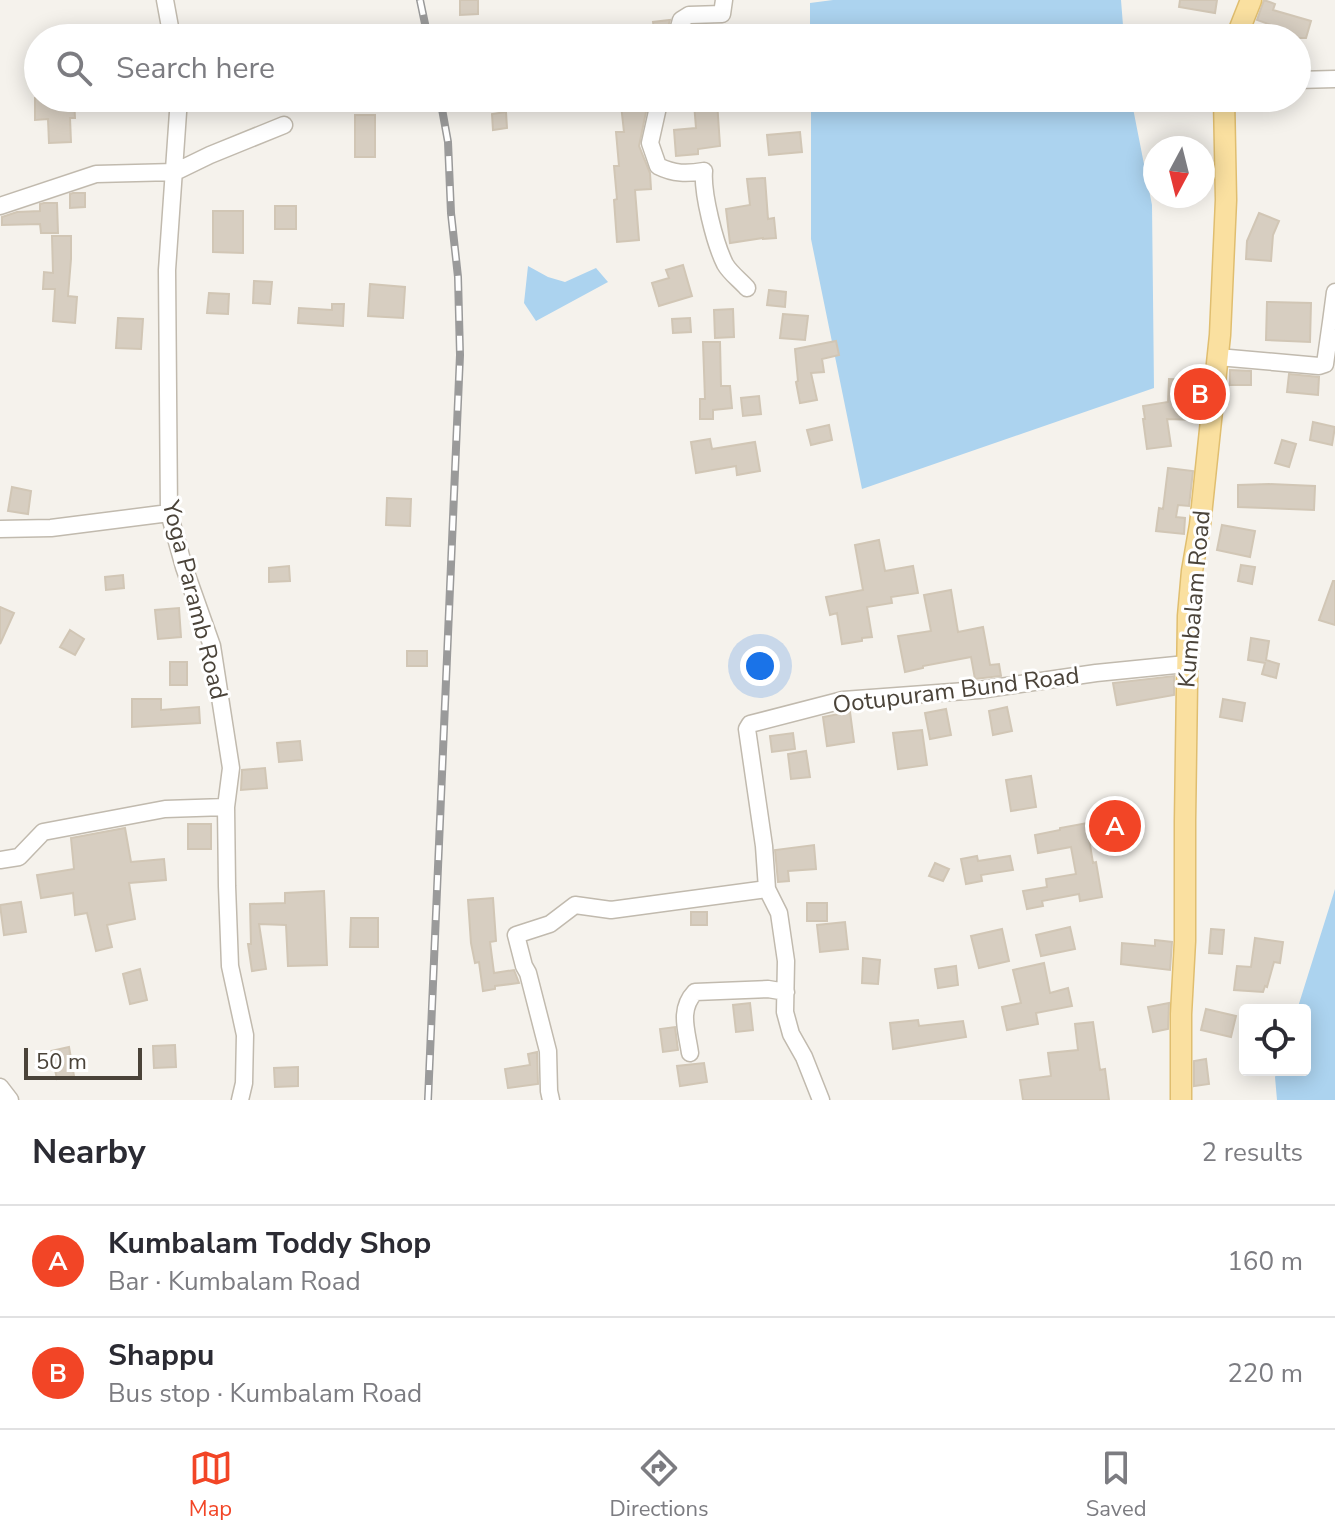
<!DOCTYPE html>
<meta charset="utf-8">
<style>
:root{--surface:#fff;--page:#f2f2f3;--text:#2b2b33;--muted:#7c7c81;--line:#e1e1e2;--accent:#f24526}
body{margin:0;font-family:"Nunito Sans",sans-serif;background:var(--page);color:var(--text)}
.controls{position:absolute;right:24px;bottom:24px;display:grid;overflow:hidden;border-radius:8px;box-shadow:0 4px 20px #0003}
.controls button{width:72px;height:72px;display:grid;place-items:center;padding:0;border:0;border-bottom:2px solid var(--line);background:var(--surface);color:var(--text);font:40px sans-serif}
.compass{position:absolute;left:1143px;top:136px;width:72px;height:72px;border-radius:50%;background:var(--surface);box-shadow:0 4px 20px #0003;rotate:187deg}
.scale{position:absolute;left:24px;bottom:20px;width:118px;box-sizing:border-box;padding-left:8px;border:4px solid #4a4339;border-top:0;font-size:22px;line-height:28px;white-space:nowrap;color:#4a4339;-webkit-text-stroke:6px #fff;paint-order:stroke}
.you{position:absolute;left:760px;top:666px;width:28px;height:28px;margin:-20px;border:6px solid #fff;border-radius:50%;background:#1a73e8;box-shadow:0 0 0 12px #1a73e833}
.badge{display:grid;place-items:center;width:52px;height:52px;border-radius:50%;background:var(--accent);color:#fff;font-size:26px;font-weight:700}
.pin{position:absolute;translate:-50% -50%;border:4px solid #fff;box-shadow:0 2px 8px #0006}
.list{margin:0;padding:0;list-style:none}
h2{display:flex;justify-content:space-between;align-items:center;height:104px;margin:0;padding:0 32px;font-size:34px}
h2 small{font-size:26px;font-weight:400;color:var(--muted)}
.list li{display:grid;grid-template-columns:52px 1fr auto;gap:24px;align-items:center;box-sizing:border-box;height:112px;padding:0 32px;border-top:2px solid var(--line)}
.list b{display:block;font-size:30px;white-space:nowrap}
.list p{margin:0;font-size:26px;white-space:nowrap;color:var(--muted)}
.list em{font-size:26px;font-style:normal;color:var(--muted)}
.icon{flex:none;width:44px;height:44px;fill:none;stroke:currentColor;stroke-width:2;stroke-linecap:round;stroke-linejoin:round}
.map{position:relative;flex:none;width:1335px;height:1100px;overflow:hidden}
.search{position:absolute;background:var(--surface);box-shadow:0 4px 20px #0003;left:24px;right:24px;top:24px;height:88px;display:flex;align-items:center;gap:20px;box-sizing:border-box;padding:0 28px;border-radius:44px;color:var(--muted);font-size:30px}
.sheet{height:328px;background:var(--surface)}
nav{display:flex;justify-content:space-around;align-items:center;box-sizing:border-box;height:112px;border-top:2px solid var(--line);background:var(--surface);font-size:22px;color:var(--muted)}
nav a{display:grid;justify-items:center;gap:4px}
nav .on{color:var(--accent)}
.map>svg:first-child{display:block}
.water{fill:#acd3ef}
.building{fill:#d7cec1;stroke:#d1c6b5;stroke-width:2}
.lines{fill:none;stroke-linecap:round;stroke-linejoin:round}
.minor-casing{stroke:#c1baae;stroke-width:19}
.major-casing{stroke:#e0be6f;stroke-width:23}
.minor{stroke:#fff;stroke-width:16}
.major{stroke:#fae0a0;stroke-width:20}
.rail-casing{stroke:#9a9a9a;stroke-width:8}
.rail{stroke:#fff;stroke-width:5;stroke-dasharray:15;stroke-linecap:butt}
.labels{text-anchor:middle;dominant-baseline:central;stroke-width:6;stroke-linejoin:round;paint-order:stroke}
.street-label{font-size:24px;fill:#4a4339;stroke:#fff}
</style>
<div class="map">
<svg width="1335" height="1100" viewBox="0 0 1335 1100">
<rect width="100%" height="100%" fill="#f5f2ec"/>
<path class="water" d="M833 0H1121L1124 38H810V3Z
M811 98H1131L1152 205 1154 388 862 489 811 239Z
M528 266 548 277 565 282 596 268 608 282 536 321 524 303Z
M1335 889V1100H1277L1275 1077 1278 1070H1305V1010H1297Z"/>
<path class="building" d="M460 0H478V14L460 15Z
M1180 0H1217L1215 13 1179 7Z
M1264 0 1275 4 1273 10 1311 21 1306 38H1280L1283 29 1257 20Z
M670 20 665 37 655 38 653 22Z
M35 98H74L75 118H70L71 142 49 143 48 119 35 120Z
M717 101 720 146 698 149V154L676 156 674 130 696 128 694 103Z
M645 103 646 112 639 146 650 173 651 189 635 190 639 240 617 242 614 200 617 199 614 166H619L616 132H624L621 105Z
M506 112 507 128 493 130 492 114Z
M355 115H375V157H355Z
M800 132 802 152 769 155 767 135Z
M765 178 768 219 774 218 776 238 763 239V238L730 243 726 209 750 205 747 179Z
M73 193H85V207L70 208V194Z
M44 203H57L58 233H41L40 224 2 225V217L17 212 40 211V204Z
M275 206H296V229H275Z
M213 211H243V253L213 252Z
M1259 213 1279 221 1273 235 1271 261 1246 259 1247 241Z
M52 236H71V259L68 296 77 297 75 323 53 321 55 289H43L44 272 53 273Z
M683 265 692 296 659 306 652 283 669 278 666 270Z
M254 281 272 282 270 304 253 303Z
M370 284 405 287 403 318 368 316Z
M769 290 786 292 785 307 767 305Z
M209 293 229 294 228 314 207 313Z
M1267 302 1311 303 1310 342 1266 340Z
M332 304H344L343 326 298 323 299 308 332 310Z
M733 309 734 337 715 338 714 310Z
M783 314 808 316 805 340 780 338Z
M118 318 143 319 141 349 116 348Z
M690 318 691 332 673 333 672 319Z
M836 341 839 355 822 359 824 372 811 373 817 400 800 403 796 382 798 381 795 349Z
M703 342H720L721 386H730L732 408 713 410V419H700V399H705Z
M1230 370 1251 371V385H1230Z
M1289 374 1319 377 1318 395 1287 392Z
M1169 379 1191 380 1189 403H1200L1198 420 1167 419 1171 446 1147 449 1143 419H1145L1143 406 1168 402Z
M759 396 761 414 743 416 741 398Z
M1313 422 1335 427 1332 445 1310 440Z
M829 425 832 440 811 445 807 430Z
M710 439 712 449 755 442 760 471 737 475 736 466 696 473 691 442Z
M1282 440 1296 444 1289 467 1275 463Z
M1168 468 1193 471 1189 506 1178 505 1176 517 1185 518 1184 534 1156 531 1159 508 1163 509Z
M1269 484 1315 486 1314 510 1238 507V485Z
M12 487 31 491 28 514 8 511Z
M387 498 411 499 410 526 386 525Z
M1222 525 1255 531 1250 557 1217 550Z
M879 540 885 571 913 566 918 593 891 597 892 603 867 607 872 637 862 638V641L842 644 837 613 830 615 826 597 863 590 855 545Z
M1241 565 1255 567 1252 584 1238 581Z
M289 566 290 581 269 582V568Z
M123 575 124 588 106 590 105 577Z
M1333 581H1335V625L1319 620Z
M951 590 958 632 983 627 990 665 999 664 1001 676 975 679 971 657 923 666V668L905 672 898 636 931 631 924 595Z
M0 607 14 613 0 644Z
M179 608 181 637 158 639 155 610Z
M70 630 84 639 75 655 60 647Z
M1251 638 1269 641 1266 660 1279 664 1276 678 1262 674 1265 663 1248 660Z
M407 651H427V666H407Z
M170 662H187V685H170Z
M1174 676V695L1117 705 1113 683Z
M132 699H161V710L199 707 200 723 132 727Z
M1223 699 1245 703 1242 721 1220 717Z
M1007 707 1012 731 993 735 989 711Z
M946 709 951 735 930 739 925 713Z
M850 712 854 742 827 746 823 717Z
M922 730 927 765 898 769 893 733Z
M793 733 795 749 772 752 770 736Z
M300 741 302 760 279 762 277 743Z
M806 751 810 777 791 779 788 754Z
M265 768 267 788 241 790 242 770Z
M1031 776 1036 807 1011 811 1006 780Z
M1131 815 1134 831 1089 839 1093 863 1096 862 1102 897 1080 901 1079 894 1042 901 1043 906 1027 909 1023 891 1047 887 1046 879 1076 874 1071 847 1038 853 1035 835 1060 830V828Z
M188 824H211V849H188Z
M125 828 131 862 164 859 166 880 129 883 135 919 107 925 112 947 96 951 87 913 75 915 73 893 41 898 37 875 74 869 71 838Z
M814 845 816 869 788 871 789 881 778 882 775 850Z
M977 856 978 861 1010 856 1013 870 981 875 982 881 966 884 961 859Z
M935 863 949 869 943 881 929 876Z
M324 891 327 965 288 966 286 925 259 924 266 969 252 971 248 944H251L250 904 285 903V893Z
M493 898 496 941 490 942 494 973 514 970 519 983 495 986V989L483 991 479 962 475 963 471 943 468 900Z
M21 902 26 932 4 935 0 905Z
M807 903H827V921H807Z
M691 912H707V925H691Z
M351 918H378V947H350Z
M845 922 848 949 820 952 817 925Z
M1070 927 1075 949 1041 956 1036 935Z
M1002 929 1009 961 979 968 971 936Z
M1211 929 1224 930 1222 954 1209 953Z
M1255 938 1283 942 1280 963 1274 962 1267 987 1265 986 1263 992 1234 990 1237 966 1251 967Z
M1155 940 1172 942 1170 970 1121 964 1122 943 1155 946Z
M863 958 880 960 878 984 862 983Z
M1044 963 1050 993 1068 988 1072 1006 1036 1013 1038 1024 1007 1030 1002 1007 1021 1003 1013 970Z
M956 966 958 985 938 988 935 969Z
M140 969 147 1000 130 1004 123 974Z
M750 1003 753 1030 736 1032 733 1005Z
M1169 1003 1168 1029 1153 1032 1148 1007Z
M1206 1009 1236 1016 1231 1037 1201 1030Z
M918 1020 919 1026 963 1021 966 1037 893 1049 890 1023Z
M1093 1022 1100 1070 1105 1069 1109 1100H1023L1020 1080 1051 1076 1048 1053 1078 1050 1075 1024Z
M675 1027 678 1050 663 1052 660 1029Z
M175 1045 176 1067 154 1068 153 1046Z
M69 1047 74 1076 57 1079 51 1051Z
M537 1052 538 1084 508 1088 505 1069 530 1065 528 1054Z
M1206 1059 1209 1084 1194 1086V1061Z
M704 1063 707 1082 680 1086 677 1066Z
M298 1067V1086L275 1087 274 1068Z"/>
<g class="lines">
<defs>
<path id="minor" d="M165 0 172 38
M676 38 681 20 689 15 722 14 724 0
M1297 80 1335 79
M179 98 167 270 169 513 184 567 212 646 231 768 226 807 227 886 230 966 245 1035 244 1083 240 1100
M660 98 650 143 658 166C674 174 687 174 704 171 702 193 715 244 725 264 730 273 740 280 747 288
M0 206 96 174 175 172 210 155 284 125
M1331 322 1335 292
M1218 357 1319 366 1325 364 1331 322 1335 319
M0 529 51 528 169 513
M0 860 19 857 43 832 165 809 226 807
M690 1053C687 1031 678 1010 695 992L768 989 786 992
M0 1087 10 1100
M551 1100 549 1091 548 1051 528 973 524 966 516 935 550 924 575 905 611 910 767 889
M821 1100 804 1057 791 1034 785 1012 786 961 779 913 767 889 764 846 747 729 750 724 843 700 979 690 1096 673 1186 664"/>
<path id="major" d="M1236 38 1251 0
M1181 1100V1014L1185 941V821L1188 616 1192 571 1200 525 1220 335 1226 200 1224 98"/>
</defs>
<use href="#minor" class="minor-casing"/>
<use href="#major" class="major-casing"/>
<use href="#minor" class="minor"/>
<use href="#major" class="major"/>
<defs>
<path id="rail" d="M420 0 428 38
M428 1100 460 355 458 277 451 213 448 142 440 98"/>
</defs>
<use href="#rail" class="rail-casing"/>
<use href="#rail" class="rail"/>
</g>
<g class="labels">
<g class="street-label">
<text transform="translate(1194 599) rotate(-85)">Kumbalam Road</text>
<text transform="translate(195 600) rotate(76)">Yoga Paramb Road</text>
<text transform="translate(956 690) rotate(-7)">Ootupuram Bund Road</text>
</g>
</g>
</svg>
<div class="controls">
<button><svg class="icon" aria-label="locate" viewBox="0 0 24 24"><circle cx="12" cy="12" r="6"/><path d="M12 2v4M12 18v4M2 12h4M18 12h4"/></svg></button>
</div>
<svg class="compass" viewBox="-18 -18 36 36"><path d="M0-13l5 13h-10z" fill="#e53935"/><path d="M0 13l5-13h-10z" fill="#7c7c81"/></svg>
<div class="scale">50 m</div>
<div class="you"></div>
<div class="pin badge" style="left:1115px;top:826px">A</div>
<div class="pin badge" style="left:1200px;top:394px">B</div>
<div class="search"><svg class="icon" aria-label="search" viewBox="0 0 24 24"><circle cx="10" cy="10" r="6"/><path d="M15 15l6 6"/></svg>Search here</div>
</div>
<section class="sheet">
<h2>Nearby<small>2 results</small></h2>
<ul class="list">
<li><span class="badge">A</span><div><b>Kumbalam Toddy Shop</b><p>Bar · Kumbalam Road</p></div><em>160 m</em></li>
<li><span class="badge">B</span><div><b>Shappu</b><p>Bus stop · Kumbalam Road</p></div><em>220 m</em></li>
</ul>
</section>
<nav>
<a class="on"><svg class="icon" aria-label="map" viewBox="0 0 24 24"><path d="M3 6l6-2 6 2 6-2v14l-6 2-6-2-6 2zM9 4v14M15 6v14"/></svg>Map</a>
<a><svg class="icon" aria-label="directions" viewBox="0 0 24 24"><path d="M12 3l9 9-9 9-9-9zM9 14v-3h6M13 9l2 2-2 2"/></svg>Directions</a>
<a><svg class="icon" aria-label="saved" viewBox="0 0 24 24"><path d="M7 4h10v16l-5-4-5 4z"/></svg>Saved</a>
</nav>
